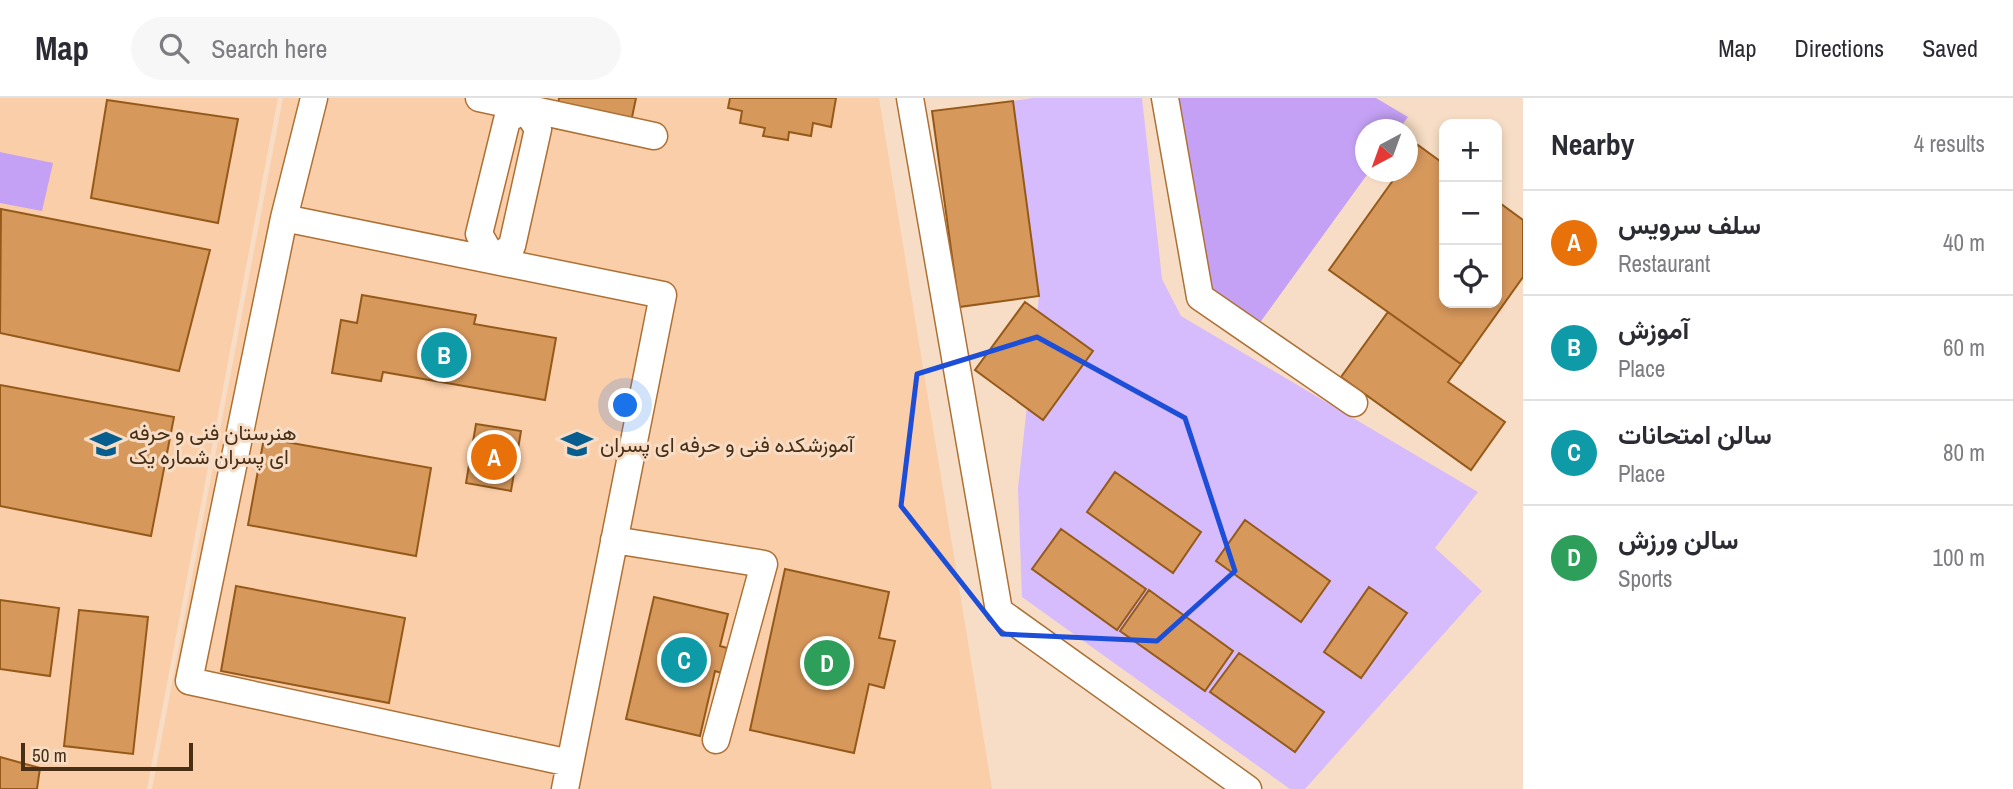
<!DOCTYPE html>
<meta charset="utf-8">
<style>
:root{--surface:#fff;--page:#f7f7f7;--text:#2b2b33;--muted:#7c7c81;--line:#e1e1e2;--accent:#2563eb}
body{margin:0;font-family:"Archivo Narrow",Vazirmatn,sans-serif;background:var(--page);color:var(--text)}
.controls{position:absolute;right:21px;top:21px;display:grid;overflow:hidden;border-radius:14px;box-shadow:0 4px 10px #0003}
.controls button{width:63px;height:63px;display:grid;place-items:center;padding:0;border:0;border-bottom:2px solid var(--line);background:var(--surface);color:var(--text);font:35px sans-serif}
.compass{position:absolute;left:1355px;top:21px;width:63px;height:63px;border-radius:50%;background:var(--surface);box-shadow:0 4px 10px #0003;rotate:221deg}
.scale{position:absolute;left:21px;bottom:18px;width:172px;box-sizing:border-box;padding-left:7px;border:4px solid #482e15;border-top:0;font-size:19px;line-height:24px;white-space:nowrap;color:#482e15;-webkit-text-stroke:5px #f7ddc5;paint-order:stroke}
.you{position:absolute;left:626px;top:308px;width:24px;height:24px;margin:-18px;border:5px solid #fff;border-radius:50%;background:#1a73e8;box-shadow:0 0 0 10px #1a73e833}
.badge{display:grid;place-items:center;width:46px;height:46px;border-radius:50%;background:var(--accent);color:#fff;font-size:23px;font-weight:700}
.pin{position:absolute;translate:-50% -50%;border:4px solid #fff;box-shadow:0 2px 7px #0006}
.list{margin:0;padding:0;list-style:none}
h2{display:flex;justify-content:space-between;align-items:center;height:91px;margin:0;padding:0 28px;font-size:30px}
h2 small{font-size:23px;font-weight:400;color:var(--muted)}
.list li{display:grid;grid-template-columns:46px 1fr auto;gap:21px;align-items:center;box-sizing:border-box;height:105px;padding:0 28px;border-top:2px solid var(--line)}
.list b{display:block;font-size:26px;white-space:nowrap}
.list p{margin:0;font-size:23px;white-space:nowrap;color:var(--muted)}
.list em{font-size:23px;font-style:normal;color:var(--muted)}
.icon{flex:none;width:38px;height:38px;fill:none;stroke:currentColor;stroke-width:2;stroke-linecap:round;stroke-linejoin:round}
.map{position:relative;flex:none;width:1523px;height:691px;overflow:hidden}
header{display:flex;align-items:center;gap:42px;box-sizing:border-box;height:98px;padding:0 35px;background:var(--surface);border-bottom:2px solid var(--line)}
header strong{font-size:33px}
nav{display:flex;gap:38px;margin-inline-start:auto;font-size:24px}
.search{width:490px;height:63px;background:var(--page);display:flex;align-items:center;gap:18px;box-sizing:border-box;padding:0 24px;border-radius:38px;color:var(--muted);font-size:26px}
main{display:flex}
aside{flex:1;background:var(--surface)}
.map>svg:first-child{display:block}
.built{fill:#facea8}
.green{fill:#d6bcfc}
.forest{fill:#c5a1f5}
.building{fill:#d7985c;stroke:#955a1a;stroke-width:2}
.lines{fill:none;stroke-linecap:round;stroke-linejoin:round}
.minor-casing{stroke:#ae7135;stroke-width:29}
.minor{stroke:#fff;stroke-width:26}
.marked{fill:none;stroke:#1d4ed8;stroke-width:5;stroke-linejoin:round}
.labels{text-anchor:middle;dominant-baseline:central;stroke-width:6;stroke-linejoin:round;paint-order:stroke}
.poi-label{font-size:21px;fill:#482e15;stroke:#f7ddc5;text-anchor:start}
</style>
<header>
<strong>Map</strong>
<div class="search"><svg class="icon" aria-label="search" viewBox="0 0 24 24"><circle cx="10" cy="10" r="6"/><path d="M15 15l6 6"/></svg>Search here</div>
<nav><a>Map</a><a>Directions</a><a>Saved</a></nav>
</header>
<main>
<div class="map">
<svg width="1523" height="691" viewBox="0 0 1523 691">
<rect width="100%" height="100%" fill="#f7ddc5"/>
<path class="built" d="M0 0H278L147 691H0Z
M283 0H879L992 691H152Z"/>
<path class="green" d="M1033 0H1142L1162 181 1181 218 1478 394 1435 450 1482 493 1305 691H1290L1022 499 1018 390 1039 198 1013 3Z"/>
<path class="forest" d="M1174 0H1376L1408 19 1399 31 1366 32V74H1369L1256 230 1208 194Z
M0 54 53 65 42 113 0 105Z"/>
<path class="building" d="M559 0H636L631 24 558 8Z
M730 0H836L831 29 813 25 811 38 789 34 788 42 763 38 765 30 740 25 742 13 728 10Z
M107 2 238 21 218 125 91 100Z
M1013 3 1039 198 959 209 932 13Z
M1418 47 1444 66V205H1497V103L1523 122V179L1461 266 1329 172 1399 74H1408V62Z
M1 111 210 152 179 273 0 235Z
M362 197 476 217 474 226 556 240 545 302 383 274 381 283 332 275 341 222 357 225Z
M1025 204 1093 253 1043 322 975 272Z
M1388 214 1461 266 1448 284 1505 324 1471 372 1341 279Z
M0 287 174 319 151 438 0 408Z
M476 326 521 333 511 393 466 385Z
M264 340 431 370 416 458 248 427Z
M1115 374 1201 434 1173 475 1087 414Z
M1245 422 1330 483 1301 524 1216 463Z
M1061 431 1146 491 1117 532 1032 471Z
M785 471 889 494 879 540 895 543 884 590 869 586 854 655 750 632Z
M236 488 405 520 389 605 221 573Z
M1369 489 1407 515 1361 580 1324 554Z
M1149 492 1233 553 1205 593 1120 533Z
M654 499 728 516 720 548 731 551 725 576 715 573 700 638 626 621Z
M0 502 59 510 50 578 0 571Z
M79 512 148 519 133 656 64 648Z
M1239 555 1324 614 1295 654 1210 594Z
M0 659 40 670 37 691H0Z"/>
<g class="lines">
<defs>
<path id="minor" d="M314 0 284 120 189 583 570 665
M479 0 654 38
M910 0 999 513 1248 691
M1165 0 1200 199 1354 305
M525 11 538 31 512 148 494 162 479 136 507 22Z
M284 120 663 197 565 691
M614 442 764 466 716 642"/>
</defs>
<use href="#minor" class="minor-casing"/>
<use href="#minor" class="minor"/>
</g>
<path class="marked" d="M1037 239 1185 320 1235 473 1157 543 1002 536 901 408 917 276Z"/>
<defs>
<symbol id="school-bare" viewBox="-9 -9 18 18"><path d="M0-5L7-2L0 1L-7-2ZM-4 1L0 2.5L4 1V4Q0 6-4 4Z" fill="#075d8e" stroke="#f7ddc5" stroke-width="2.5" paint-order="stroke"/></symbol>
<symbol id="university-bare" viewBox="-9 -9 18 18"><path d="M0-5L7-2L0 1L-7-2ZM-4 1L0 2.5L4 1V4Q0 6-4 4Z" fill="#075d8e" stroke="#f7ddc5" stroke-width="2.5" paint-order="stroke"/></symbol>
</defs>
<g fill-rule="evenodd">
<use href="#school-bare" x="84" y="324" width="44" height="44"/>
<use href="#university-bare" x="555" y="324" width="44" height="44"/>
</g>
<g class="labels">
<g class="poi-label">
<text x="129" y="334">هنرستان فنی و حرفه<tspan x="129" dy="24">ای پسران شماره یک</tspan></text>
<text x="600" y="346">آموزشکده فنی و حرفه ای پسران</text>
</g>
</g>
</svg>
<div class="controls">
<button>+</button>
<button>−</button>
<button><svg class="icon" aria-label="locate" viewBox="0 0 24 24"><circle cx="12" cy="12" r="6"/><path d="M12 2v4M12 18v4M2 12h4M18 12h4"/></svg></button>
</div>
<svg class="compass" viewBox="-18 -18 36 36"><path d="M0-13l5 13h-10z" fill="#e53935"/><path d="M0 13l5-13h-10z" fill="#7c7c81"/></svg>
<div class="scale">50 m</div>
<div class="you"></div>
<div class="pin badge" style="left:494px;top:359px;background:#e8710a">A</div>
<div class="pin badge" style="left:444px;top:257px;background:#0f9aa8">B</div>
<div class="pin badge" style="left:684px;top:562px;background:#0f9aa8">C</div>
<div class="pin badge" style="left:827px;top:565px;background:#2e9e5b">D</div>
</div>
<aside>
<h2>Nearby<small>4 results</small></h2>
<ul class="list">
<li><span class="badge" style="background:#e8710a">A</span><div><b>سلف سرویس</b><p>Restaurant</p></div><em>40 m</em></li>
<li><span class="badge" style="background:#0f9aa8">B</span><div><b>آموزش</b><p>Place</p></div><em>60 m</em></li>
<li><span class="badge" style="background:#0f9aa8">C</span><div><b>سالن امتحانات</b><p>Place</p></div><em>80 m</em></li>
<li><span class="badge" style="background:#2e9e5b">D</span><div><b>سالن ورزش</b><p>Sports</p></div><em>100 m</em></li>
</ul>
</aside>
</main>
